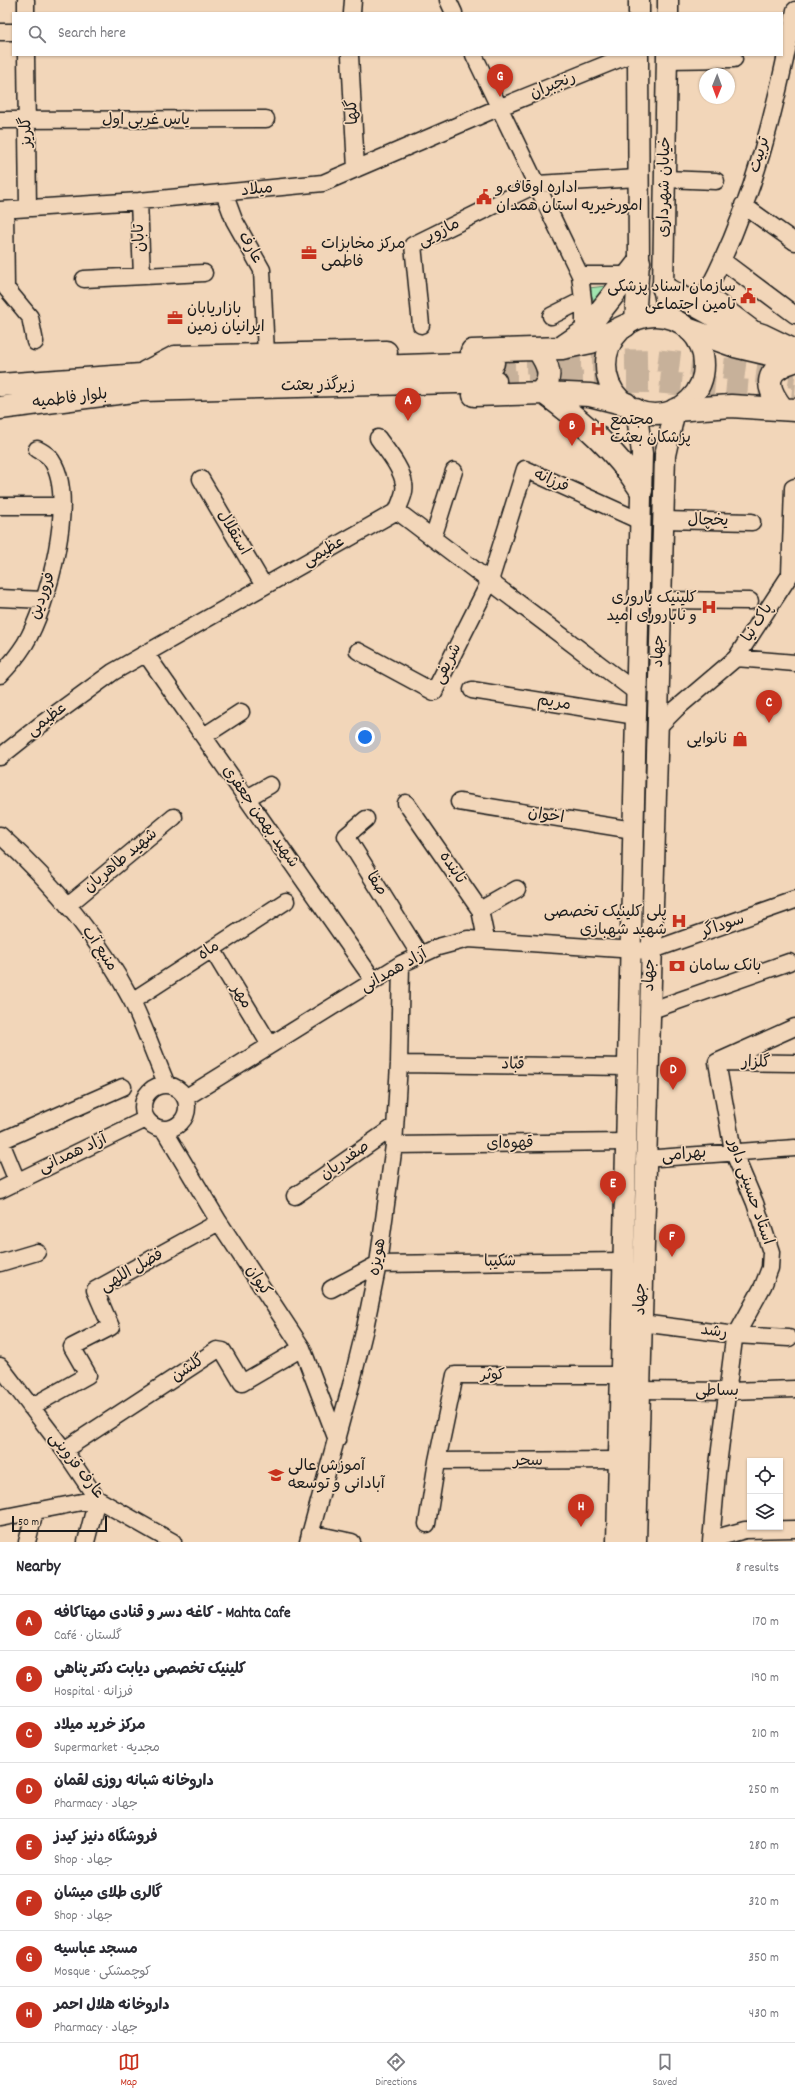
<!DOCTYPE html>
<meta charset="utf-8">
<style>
:root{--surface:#fff;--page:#f7f7f7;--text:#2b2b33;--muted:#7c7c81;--line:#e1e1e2;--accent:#c8321e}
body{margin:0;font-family:Dekko,"Playpen Sans Arabic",sans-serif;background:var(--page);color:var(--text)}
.controls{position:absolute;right:12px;bottom:12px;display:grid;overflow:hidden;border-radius:0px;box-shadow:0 1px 3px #0004}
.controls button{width:36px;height:36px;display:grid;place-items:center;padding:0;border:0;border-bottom:1px solid var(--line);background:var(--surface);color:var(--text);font:20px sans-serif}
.compass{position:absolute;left:699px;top:68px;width:36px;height:36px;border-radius:50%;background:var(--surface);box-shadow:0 1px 3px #0004;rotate:181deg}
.scale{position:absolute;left:12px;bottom:10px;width:95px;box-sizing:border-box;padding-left:4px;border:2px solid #1c1c1c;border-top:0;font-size:11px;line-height:14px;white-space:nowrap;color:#1c1c1c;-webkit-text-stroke:3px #f2d6b9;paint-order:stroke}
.you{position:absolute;left:365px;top:737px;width:14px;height:14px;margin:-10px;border:3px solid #fff;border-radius:50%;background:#1a73e8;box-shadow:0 0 0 6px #1a73e833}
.badge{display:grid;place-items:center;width:26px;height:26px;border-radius:50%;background:var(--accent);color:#fff;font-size:13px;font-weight:700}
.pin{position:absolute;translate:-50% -33px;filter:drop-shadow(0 1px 2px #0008)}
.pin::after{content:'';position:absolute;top:21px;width:14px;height:12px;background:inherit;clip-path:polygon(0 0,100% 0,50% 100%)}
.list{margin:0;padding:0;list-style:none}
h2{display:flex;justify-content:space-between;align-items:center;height:52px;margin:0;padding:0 16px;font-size:17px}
h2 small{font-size:13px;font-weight:400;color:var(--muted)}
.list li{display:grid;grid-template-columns:26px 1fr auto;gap:12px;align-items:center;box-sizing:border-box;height:56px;padding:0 16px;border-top:1px solid var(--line)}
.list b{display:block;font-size:15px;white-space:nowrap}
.list p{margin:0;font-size:13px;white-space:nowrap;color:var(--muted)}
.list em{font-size:13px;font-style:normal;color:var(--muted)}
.icon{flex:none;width:22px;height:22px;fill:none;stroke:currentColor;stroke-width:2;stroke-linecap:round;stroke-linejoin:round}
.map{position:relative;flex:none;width:795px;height:1542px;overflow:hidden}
.search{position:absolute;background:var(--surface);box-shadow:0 1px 3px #0004;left:12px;right:12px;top:12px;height:44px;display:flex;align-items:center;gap:10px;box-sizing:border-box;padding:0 14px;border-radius:0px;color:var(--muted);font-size:15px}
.sheet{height:500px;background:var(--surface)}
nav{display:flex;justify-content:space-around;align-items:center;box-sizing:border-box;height:56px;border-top:1px solid var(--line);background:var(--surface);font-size:11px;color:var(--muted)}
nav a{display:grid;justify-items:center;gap:2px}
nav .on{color:var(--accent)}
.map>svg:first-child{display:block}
.green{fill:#a1e5b0;stroke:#5e8066}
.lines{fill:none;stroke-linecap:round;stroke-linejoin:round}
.highway-tunnel{stroke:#c7b19a;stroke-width:22;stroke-dasharray:22 11;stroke-linecap:butt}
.minor-casing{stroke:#1c1c1c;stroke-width:19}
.major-casing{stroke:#1c1c1c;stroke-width:23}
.highway-casing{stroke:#1c1c1c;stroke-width:25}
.minor{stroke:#f2d6b9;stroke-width:16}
.major{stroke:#f2d6b9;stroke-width:20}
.highway{stroke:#f2d6b9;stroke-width:22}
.labels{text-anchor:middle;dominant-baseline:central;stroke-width:3.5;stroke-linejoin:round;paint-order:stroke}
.street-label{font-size:16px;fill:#1c1c1c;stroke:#f2d6b9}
.poi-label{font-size:16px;fill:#1c1c1c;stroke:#f2d6b9;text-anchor:start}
</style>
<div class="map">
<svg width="795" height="1542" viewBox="0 0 795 1542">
<rect width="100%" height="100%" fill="#f2d6b9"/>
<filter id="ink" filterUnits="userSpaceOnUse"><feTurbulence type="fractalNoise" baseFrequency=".025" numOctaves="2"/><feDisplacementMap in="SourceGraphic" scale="8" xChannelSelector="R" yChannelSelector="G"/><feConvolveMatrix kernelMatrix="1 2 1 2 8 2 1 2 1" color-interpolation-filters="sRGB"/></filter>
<g filter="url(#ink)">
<path class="green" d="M614 285 595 305 589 288Z"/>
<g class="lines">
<path class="highway-tunnel" d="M493 363 655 360 795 377
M495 381 655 382 795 395"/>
<defs>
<path id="minor" d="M26 0V13
M448 0 454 13
M352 13 353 0
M0 32H13
M26 55 28 208
M350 55 356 169
M474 55 580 275 584 308V332
M667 60 734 59
M0 120 266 119
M665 179 716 181
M224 193 234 220 262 270 266 354
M139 201 142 276
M743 205 795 242
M0 210 139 201 323 183 498 108 629 55
M5 210 6 288 30 317 35 342
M723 261 795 315
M580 275H630
M84 279 204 273
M551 316 583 300
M421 325 413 245 537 184 638 178
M751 327 706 293C752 208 777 105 795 10
M378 438C387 451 402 468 404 484 406 492 400 503 397 511
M201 479 264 586
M0 506H62
M397 511 636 692
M663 520 752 522
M433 538 454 471
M0 598 44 600
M661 600 750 601
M358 651 434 692 490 581 525 469 640 521
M146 654 374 981
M736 658 795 663
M0 675C9 666 18 655 25 644 47 608 80 493 49 457 46 454 41 451 37 449
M472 690 636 716
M657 728 676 709 736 658 790 575 793 488 795 487
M204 736 241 712
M0 757 39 726 113 672 397 511
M247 798 270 785
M459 802 633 830
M406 803 480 910 486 939
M366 819 346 836 420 955
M0 835C52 882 99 938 132 1001 145 1028 155 1057 167 1085
M68 905 174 817
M480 910 517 889
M212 949 270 1045
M132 1001 286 901
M649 1011 789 962
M723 1062 795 1063
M399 1064 628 1067
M143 1107a22 22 0 1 1 44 0a22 22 0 1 1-44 0Z
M185 1098 401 964 438 947 468 939 650 951 795 900
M164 1130 219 1222 302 1348 337 1440
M394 1145 626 1142
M644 1159 795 1148
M17 1181 3 1147V1140L123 1087
M0 1190 146 1119
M295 1196 395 1126
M0 1263 37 1252
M331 1289 378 1264 623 1261
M641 1323 736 1335 789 1338
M0 1366 64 1450 97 1499 173 1542
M639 1390 728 1391 795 1389
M31 1407 88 1375 72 1347 111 1327 95 1290 219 1222
M64 1450 217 1350 223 1351 242 1383 302 1348
M437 1461 619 1460
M0 1518 97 1499 86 1542
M427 1524 437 1461 455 1375H620
M310 1533 352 1542
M712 1539 745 1530 795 1529
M27 1542 35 1511
M308 1542 351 1385 365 1328 378 1264 394 1145 399 1064 401 964
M711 1542 717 1473 734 1339 763 1286 770 1268 771 1252 755 1203 733 1151 717 1062 795 1027"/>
<path id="major" d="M639 13V0
M668 13V0
M667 55 663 287 669 318
M606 365a49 49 0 1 1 98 0a49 49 0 1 1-98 0Z
M635 320 639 262 638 55
M617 1542 642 453 636 409
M636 1542 665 455 675 410"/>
<path id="highway" d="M663 287 729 324 762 335 795 351
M690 330 735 346 794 360
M565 345 584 332 639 262
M538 350C548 364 555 379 539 393
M472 351 562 348 591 342 625 326
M146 372 175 357 386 352
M0 385 141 375 493 363
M544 393C582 421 615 449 641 490
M474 395 544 393 590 395 626 404
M0 408 141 390 495 381
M782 408C764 385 765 370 794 361
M675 410 731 406 795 410"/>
</defs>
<use href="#minor" class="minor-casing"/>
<use href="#major" class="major-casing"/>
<use href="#highway" class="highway-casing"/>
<use href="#minor" class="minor"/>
<use href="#major" class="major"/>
<use href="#highway" class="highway"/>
</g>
</g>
<defs>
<symbol id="civic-bare" viewBox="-9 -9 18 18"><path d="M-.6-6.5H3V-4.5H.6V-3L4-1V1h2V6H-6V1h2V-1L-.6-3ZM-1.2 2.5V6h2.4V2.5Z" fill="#c8321e" stroke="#f2d6b9" stroke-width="2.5" paint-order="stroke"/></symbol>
<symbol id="office-bare" viewBox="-9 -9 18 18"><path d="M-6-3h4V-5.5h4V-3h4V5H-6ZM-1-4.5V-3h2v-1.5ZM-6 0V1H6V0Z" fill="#c8321e" stroke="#f2d6b9" stroke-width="2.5" paint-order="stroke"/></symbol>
<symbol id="hospital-bare" viewBox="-9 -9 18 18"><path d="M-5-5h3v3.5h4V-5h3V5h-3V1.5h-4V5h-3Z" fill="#c8321e" stroke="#f2d6b9" stroke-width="2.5" paint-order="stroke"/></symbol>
<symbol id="shop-bare" viewBox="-9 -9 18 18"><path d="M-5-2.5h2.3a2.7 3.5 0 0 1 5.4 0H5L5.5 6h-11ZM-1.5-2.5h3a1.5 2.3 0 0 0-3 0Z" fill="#c8321e" stroke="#f2d6b9" stroke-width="2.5" paint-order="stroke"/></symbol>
<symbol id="bank-bare" viewBox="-9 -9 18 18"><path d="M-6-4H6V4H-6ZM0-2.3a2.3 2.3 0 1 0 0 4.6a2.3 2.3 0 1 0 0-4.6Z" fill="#c8321e" stroke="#f2d6b9" stroke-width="2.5" paint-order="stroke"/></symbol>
<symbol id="university-bare" viewBox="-9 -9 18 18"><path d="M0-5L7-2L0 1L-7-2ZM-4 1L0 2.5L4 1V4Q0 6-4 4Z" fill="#c8321e" stroke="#f2d6b9" stroke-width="2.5" paint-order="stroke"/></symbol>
</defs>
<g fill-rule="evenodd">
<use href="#civic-bare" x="473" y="186" width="22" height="22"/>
<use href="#office-bare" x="298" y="242" width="22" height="22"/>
<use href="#civic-bare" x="737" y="285" width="22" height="22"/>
<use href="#office-bare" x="164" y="307" width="22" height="22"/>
<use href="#hospital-bare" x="587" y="418" width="22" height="22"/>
<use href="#hospital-bare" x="698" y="596" width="22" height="22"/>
<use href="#shop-bare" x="729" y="728" width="22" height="22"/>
<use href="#hospital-bare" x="668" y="910" width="22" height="22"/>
<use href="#bank-bare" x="666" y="955" width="22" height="22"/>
<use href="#university-bare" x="265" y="1464" width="22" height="22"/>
</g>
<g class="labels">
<g class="street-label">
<text transform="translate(553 86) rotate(-22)">رنجبران</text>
<text transform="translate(353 112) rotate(-93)">گلها</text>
<text x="146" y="120">یاس غربی اول</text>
<text transform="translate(27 132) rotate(-91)">گلریز</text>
<text transform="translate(760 155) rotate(-73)">تربیت</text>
<text transform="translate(665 187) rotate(-89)">خیابان شهرداری</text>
<text transform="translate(257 190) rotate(-6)">میلاد</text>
<text transform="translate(439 233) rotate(-27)">مازویی</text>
<text transform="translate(140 238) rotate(-93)">تابان</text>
<text transform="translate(250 248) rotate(61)">عارف</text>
<text transform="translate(318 386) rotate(-1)">زیرگذر بعثت</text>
<text transform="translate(70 399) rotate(-7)">بلوار فاطمیه</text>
<text transform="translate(551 481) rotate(24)">فرزانه</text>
<text transform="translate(708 521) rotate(1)">یخچال</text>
<text transform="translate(233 533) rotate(59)">استقلال</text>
<text transform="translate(324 552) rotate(-30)">عظیمی</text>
<text transform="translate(43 596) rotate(-71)">فروردین</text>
<text transform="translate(758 623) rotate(-57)">پاک نیا</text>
<text transform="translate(659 651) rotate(-88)">جهاد</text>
<text transform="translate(448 664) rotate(-63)">شریفی</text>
<text transform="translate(554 703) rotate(9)">مریم</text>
<text transform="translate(47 720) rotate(-37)">عظیمی</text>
<text transform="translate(546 816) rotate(9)">اخوان</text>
<text transform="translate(260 817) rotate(55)">شهید بهمن جعفری</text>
<text transform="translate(121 861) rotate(-40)">شهید طاهریان</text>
<text transform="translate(452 868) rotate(56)">تابنده</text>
<text transform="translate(376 884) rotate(58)">صفا</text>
<text transform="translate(723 926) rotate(-19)">سوداگر</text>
<text transform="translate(99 949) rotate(56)">منبع آب</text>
<text transform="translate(209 951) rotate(-33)">ماه</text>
<text transform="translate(394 971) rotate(-29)">آزاد همدانی</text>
<text transform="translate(650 975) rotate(-88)">جهاد</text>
<text transform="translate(241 997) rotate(59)">مهر</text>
<text transform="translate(756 1063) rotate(1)">گلزار</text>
<text transform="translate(513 1065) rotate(1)">قباد</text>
<text transform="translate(510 1144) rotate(-1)">قهوه‌ای</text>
<text transform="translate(73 1154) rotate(-25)">آزاد همدانی</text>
<text transform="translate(684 1155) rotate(-5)">بهرامی</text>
<text transform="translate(345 1161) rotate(-35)">صفدریان</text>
<text transform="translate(750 1192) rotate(71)">استاد حسینی داور</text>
<text transform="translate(378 1257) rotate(-80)">هویزه</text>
<text transform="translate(500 1262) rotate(-1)">شکیبا</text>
<text transform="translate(132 1271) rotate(-30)">فضل اللهی</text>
<text transform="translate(258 1281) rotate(57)">کیوان</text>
<text transform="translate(641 1299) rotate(-89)">جهاد</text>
<text transform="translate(714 1332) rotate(8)">رشد</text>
<text transform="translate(188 1369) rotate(-33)">گلشن</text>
<text x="493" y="1375">کوثر</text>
<text x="717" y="1391">بساطی</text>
<text x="528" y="1461">سحر</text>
<text transform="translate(76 1466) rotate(52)">عارف قزوینی</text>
</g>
<g class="poi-label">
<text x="496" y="188">اداره اوقاف و<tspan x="496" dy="18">امورخیریه استان همدان</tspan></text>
<text x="321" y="244">مرکز مخابزات<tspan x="321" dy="18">فاطمی</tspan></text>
<text x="736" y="287" text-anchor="end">سازمان اسناد پزشکی<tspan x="736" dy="18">تامین اجتماعی</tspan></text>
<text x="187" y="309">بازاریابان<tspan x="187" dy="18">ایرانیان زمین</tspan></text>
<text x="610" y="420">مجتمع<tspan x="610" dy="18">پزشکان بعثت</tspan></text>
<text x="697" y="598" text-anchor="end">کلینیک باروری<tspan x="697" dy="18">و ناباروری امید</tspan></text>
<text x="728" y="739" text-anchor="end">نانوایی</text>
<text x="667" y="912" text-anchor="end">پلی کلینیک تخصصی<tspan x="667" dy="18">شهید شهبازی</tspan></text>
<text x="689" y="966">بانک سامان</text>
<text x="288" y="1466">آموزش عالی<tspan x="288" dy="18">آبادانی و توسعه</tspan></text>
</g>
</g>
</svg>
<div class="controls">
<button><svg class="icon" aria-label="locate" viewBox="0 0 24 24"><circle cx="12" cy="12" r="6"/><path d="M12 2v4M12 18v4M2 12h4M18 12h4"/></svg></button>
<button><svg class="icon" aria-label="layers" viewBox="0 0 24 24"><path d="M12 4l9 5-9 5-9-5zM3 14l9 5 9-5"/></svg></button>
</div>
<svg class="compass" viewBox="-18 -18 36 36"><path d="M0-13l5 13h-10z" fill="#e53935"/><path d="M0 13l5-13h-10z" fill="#7c7c81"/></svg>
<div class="scale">50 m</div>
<div class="you"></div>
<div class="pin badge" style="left:408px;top:421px">A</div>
<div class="pin badge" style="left:572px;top:446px">B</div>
<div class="pin badge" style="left:769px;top:723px">C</div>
<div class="pin badge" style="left:673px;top:1090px">D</div>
<div class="pin badge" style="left:613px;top:1204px">E</div>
<div class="pin badge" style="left:672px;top:1257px">F</div>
<div class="pin badge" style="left:500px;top:97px">G</div>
<div class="pin badge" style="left:581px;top:1527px">H</div>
<div class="search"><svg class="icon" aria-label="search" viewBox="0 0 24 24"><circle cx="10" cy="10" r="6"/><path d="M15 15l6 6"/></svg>Search here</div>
</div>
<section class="sheet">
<h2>Nearby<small>8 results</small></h2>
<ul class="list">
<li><span class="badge">A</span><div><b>کاغه دسر و قنادی مهتاکافه - Mahta Cafe</b><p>Café · گلستان</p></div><em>170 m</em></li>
<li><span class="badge">B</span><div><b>کلینیک تخصصی دیابت دکتر پناهی</b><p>Hospital · فرزانه</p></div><em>190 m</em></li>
<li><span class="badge">C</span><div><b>مرکز خرید میلاد</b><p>Supermarket · مجدیه</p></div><em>210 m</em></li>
<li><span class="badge">D</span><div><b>داروخانه شبانه روزی لقمان</b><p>Pharmacy · جهاد</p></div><em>250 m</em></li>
<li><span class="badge">E</span><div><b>فروشگاه دنیز کیدز</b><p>Shop · جهاد</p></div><em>280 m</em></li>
<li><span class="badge">F</span><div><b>گالری طلای میشان</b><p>Shop · جهاد</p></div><em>320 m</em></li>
<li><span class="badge">G</span><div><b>مسجد عباسیه</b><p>Mosque · کوچمشکی</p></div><em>350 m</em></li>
<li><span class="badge">H</span><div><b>داروخانه هلال احمر</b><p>Pharmacy · جهاد</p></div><em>430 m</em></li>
</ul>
</section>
<nav>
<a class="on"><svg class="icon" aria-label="map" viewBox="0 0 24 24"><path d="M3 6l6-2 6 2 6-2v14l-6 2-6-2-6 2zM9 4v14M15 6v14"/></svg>Map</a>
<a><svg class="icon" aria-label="directions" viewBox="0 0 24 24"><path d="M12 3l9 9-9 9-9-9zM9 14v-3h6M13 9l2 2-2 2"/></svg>Directions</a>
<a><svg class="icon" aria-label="saved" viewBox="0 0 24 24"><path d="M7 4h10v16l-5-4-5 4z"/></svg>Saved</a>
</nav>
